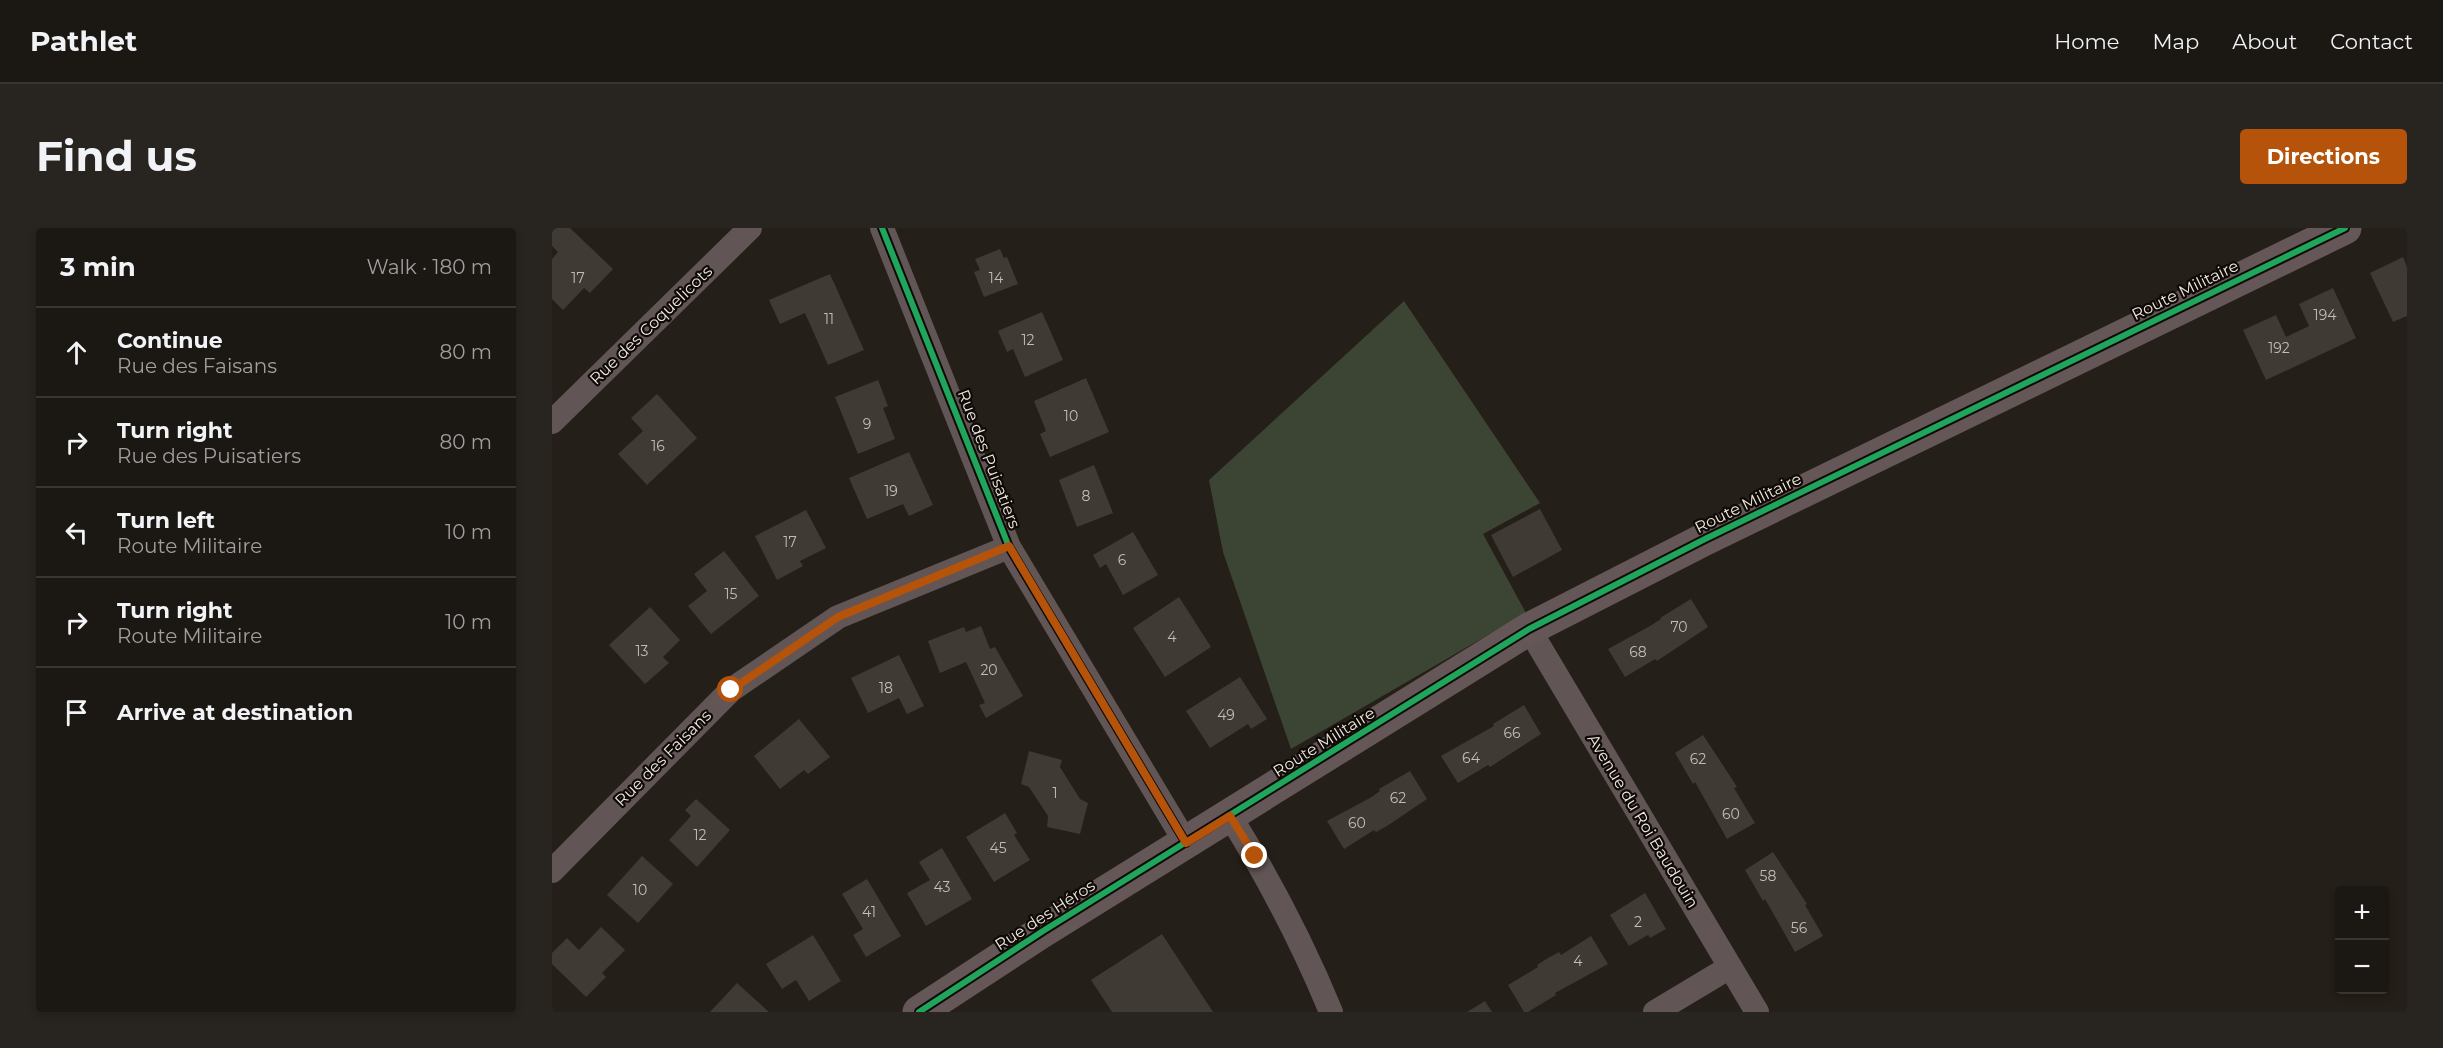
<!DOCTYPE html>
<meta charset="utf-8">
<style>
:root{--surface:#1b1712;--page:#282420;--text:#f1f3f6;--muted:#a09f9f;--line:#393632;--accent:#b45309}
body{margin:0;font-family:Montserrat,sans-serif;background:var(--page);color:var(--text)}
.controls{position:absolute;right:18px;bottom:18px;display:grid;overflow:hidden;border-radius:6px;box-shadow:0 3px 9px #0003}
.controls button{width:54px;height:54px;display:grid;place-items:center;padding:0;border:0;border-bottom:2px solid var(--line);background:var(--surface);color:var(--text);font:30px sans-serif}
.stop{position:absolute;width:18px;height:18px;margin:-14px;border:4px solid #b45309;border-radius:50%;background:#fff}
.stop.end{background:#b45309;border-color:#fff;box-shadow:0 2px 6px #0008}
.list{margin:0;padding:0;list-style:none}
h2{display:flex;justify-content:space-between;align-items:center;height:78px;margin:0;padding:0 24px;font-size:26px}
h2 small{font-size:20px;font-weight:400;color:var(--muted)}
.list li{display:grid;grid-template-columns:39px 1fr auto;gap:18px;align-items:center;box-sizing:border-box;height:90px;padding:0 24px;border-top:2px solid var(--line)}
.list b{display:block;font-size:22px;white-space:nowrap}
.list p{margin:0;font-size:20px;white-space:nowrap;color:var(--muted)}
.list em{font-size:20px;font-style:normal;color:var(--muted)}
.icon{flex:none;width:33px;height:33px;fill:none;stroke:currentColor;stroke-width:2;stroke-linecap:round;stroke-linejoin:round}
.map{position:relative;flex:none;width:1855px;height:784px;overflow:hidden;border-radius:6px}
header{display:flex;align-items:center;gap:36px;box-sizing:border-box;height:84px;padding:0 30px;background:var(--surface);border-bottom:2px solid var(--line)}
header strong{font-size:28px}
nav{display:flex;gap:33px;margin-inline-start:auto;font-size:21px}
.intro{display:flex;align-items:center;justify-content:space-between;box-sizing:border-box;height:144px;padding:0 36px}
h1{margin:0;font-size:42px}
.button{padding:15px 27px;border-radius:6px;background:var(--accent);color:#fff;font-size:21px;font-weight:700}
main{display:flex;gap:36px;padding:0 36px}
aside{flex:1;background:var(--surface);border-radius:6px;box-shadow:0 3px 9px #0003}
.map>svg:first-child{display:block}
.green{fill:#3c4533}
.building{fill:#403a35}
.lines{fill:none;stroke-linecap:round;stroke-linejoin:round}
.street{stroke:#615556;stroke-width:24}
.secondary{stroke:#655758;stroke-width:33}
.cycleway-casing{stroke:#0f0a06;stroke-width:10}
.cycleway{stroke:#20a55d;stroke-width:6}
.route{stroke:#b45309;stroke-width:8}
.labels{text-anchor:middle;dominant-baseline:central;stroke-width:4.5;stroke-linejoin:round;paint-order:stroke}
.number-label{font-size:14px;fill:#c3bdb5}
.street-label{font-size:16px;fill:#efe9e0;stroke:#0f0a06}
</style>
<header>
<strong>Pathlet</strong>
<nav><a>Home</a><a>Map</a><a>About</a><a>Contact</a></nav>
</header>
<div class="intro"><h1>Find us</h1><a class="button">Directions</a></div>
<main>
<aside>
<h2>3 min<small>Walk · 180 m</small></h2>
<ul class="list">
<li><svg class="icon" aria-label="ahead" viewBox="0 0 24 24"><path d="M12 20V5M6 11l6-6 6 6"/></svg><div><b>Continue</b><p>Rue des Faisans</p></div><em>80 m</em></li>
<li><svg class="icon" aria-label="right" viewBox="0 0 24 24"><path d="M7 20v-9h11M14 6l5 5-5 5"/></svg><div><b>Turn right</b><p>Rue des Puisatiers</p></div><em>80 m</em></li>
<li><svg class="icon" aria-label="left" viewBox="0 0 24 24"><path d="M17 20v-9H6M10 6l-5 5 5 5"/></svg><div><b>Turn left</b><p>Route Militaire</p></div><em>10 m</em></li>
<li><svg class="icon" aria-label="right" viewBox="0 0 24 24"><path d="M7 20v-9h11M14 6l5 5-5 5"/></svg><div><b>Turn right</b><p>Route Militaire</p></div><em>10 m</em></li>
<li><svg class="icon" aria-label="arrive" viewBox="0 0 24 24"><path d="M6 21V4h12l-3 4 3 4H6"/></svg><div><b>Arrive at destination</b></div></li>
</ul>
</aside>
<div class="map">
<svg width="1855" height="784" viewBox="0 0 1855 784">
<rect width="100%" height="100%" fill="#241f18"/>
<path class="green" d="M852 73 988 275 931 306 974 385 739 521 671 324 657 252Z"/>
<path class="building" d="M0 0H18L61 41 38 65 32 60 11 82 0 71V31L6 24 0 18Z
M448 21 452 30 455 29 466 56 432 69 422 44 428 42 423 31Z
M1851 29 1855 39V88L1841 94 1818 45Z
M278 46 312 122 276 137 253 85 228 96 217 72Z
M1781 60 1804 110 1714 152 1691 102 1724 87 1734 109 1757 98 1747 76Z
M490 84 511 132 473 149 461 121 455 124 446 103Z
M534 150 557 204 498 229 488 206 494 203 482 173Z
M326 152 336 178 331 180 343 211 306 226 283 169Z
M105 166 145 210 95 257 66 226 91 203 79 190Z
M357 224 381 277 357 288 351 276 315 291 297 250Z
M542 237 561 285 525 299 507 252Z
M988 281 1010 322 961 349 939 307Z
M254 282 274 320 248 333 251 338 225 352 203 308Z
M581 304 606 347 571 367 554 336 548 340 541 327Z
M172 323 207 368 159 406 136 378 155 363 142 346Z
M627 369 659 419 613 449 581 400Z
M1139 371 1156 399 1105 433 1103 431 1073 449 1056 421 1098 398 1109 391 1108 390Z
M98 379 128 412 111 429 117 435 93 456 57 417Z
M429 398 438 421 443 419 471 468 434 490 427 477 433 475 414 434 388 445 376 413 412 399 414 404Z
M347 427 372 478 355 486 347 470 316 485 299 450Z
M688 449 715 491 699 501 696 496 658 520 634 483Z
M972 477 989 506 938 539 936 537 906 555 889 528 942 498 941 496Z
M247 491 278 529 256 546 252 542 228 561 202 528Z
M1151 507 1178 548 1185 559 1182 560 1203 595 1175 611 1143 554 1141 556 1123 525Z
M477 523 510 532 508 539 528 571 536 575 528 606 495 599 496 588 477 559 469 556Z
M858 543 875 571 835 598 824 604 822 602 792 621 775 593 818 570 828 563 827 561Z
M144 571 178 602 145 639 117 612 139 588 133 582Z
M453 585 465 605 462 607 478 632 442 654 414 609Z
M390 620 420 671 374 698 355 665 378 652 367 634Z
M1221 624 1255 676 1253 677 1271 708 1243 724 1213 671 1211 673 1193 642Z
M90 628 121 656 86 695 55 667Z
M315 651 349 708 314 729 301 707 311 701 290 666Z
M1093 665 1114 701 1098 710 1096 707 1077 718 1058 687Z
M49 699 73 722 50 745 54 749 34 769 0 736V725L15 710 27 722Z
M610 706 661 784H560L539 752Z
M261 707 289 753 257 773 244 752 230 761 214 736Z
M1039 708 1056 736 1003 765 1004 767 976 784H972L956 757 986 739 985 737 996 730 1007 724 1009 727Z
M185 755 217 784H158Z
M933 773 940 784H915Z"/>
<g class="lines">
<path class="street" d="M330 0 457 319 634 615
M0 194 198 0
M977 401 1205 784
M678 588C717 651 751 716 779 784
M0 643 179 462 286 389 457 319
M1103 784 1178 739"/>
<path class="secondary" d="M367 784 491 703 977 401 1153 311 1793 0"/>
<defs>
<path id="cycleway" d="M330 0 457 319 634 615
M367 784 491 703 977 401 1153 311 1793 0"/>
</defs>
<use href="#cycleway" class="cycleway-casing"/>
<use href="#cycleway" class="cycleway"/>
</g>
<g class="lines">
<path class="route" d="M179 462 286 389 457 318 634 615 678 588 703 628"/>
</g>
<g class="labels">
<g class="number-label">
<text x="26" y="50">17</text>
<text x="444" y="50">14</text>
<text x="1773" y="87">194</text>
<text x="277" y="91">11</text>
<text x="476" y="112">12</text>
<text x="1727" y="120">192</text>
<text x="519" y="188">10</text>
<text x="315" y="196">9</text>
<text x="106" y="218">16</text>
<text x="339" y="263">19</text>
<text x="534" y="268">8</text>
<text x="238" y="314">17</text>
<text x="570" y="332">6</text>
<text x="179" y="366">15</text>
<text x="1127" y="399">70</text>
<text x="620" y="409">4</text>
<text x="90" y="423">13</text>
<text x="1086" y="424">68</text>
<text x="437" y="442">20</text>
<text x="334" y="460">18</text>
<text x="674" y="487">49</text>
<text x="960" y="505">66</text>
<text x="919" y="530">64</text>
<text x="1146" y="531">62</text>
<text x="503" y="565">1</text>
<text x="846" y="570">62</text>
<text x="1179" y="586">60</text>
<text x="805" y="595">60</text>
<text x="148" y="607">12</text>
<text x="446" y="620">45</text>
<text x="1216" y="648">58</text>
<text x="390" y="659">43</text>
<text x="88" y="662">10</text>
<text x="317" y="684">41</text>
<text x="1086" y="694">2</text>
<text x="1247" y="700">56</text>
<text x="1026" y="733">4</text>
</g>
<g class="street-label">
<text transform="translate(1633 62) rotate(-26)">Route Militaire</text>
<text transform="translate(99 97) rotate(-44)">Rue des Coquelicots</text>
<text transform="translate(437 231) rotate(69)">Rue des Puisatiers</text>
<text transform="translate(1196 275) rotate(-26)">Route Militaire</text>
<text transform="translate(772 514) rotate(-32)">Route Militaire</text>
<text transform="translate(111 530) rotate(-45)">Rue des Faisans</text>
<text transform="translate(1091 593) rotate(59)">Avenue du Roi Baudouin</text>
<text transform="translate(493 687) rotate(-33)">Rue des Héros</text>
</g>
</g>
</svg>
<div class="controls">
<button>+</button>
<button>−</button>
</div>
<div class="stop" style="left:179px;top:462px"></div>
<div class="stop end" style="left:703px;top:628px"></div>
</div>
</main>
